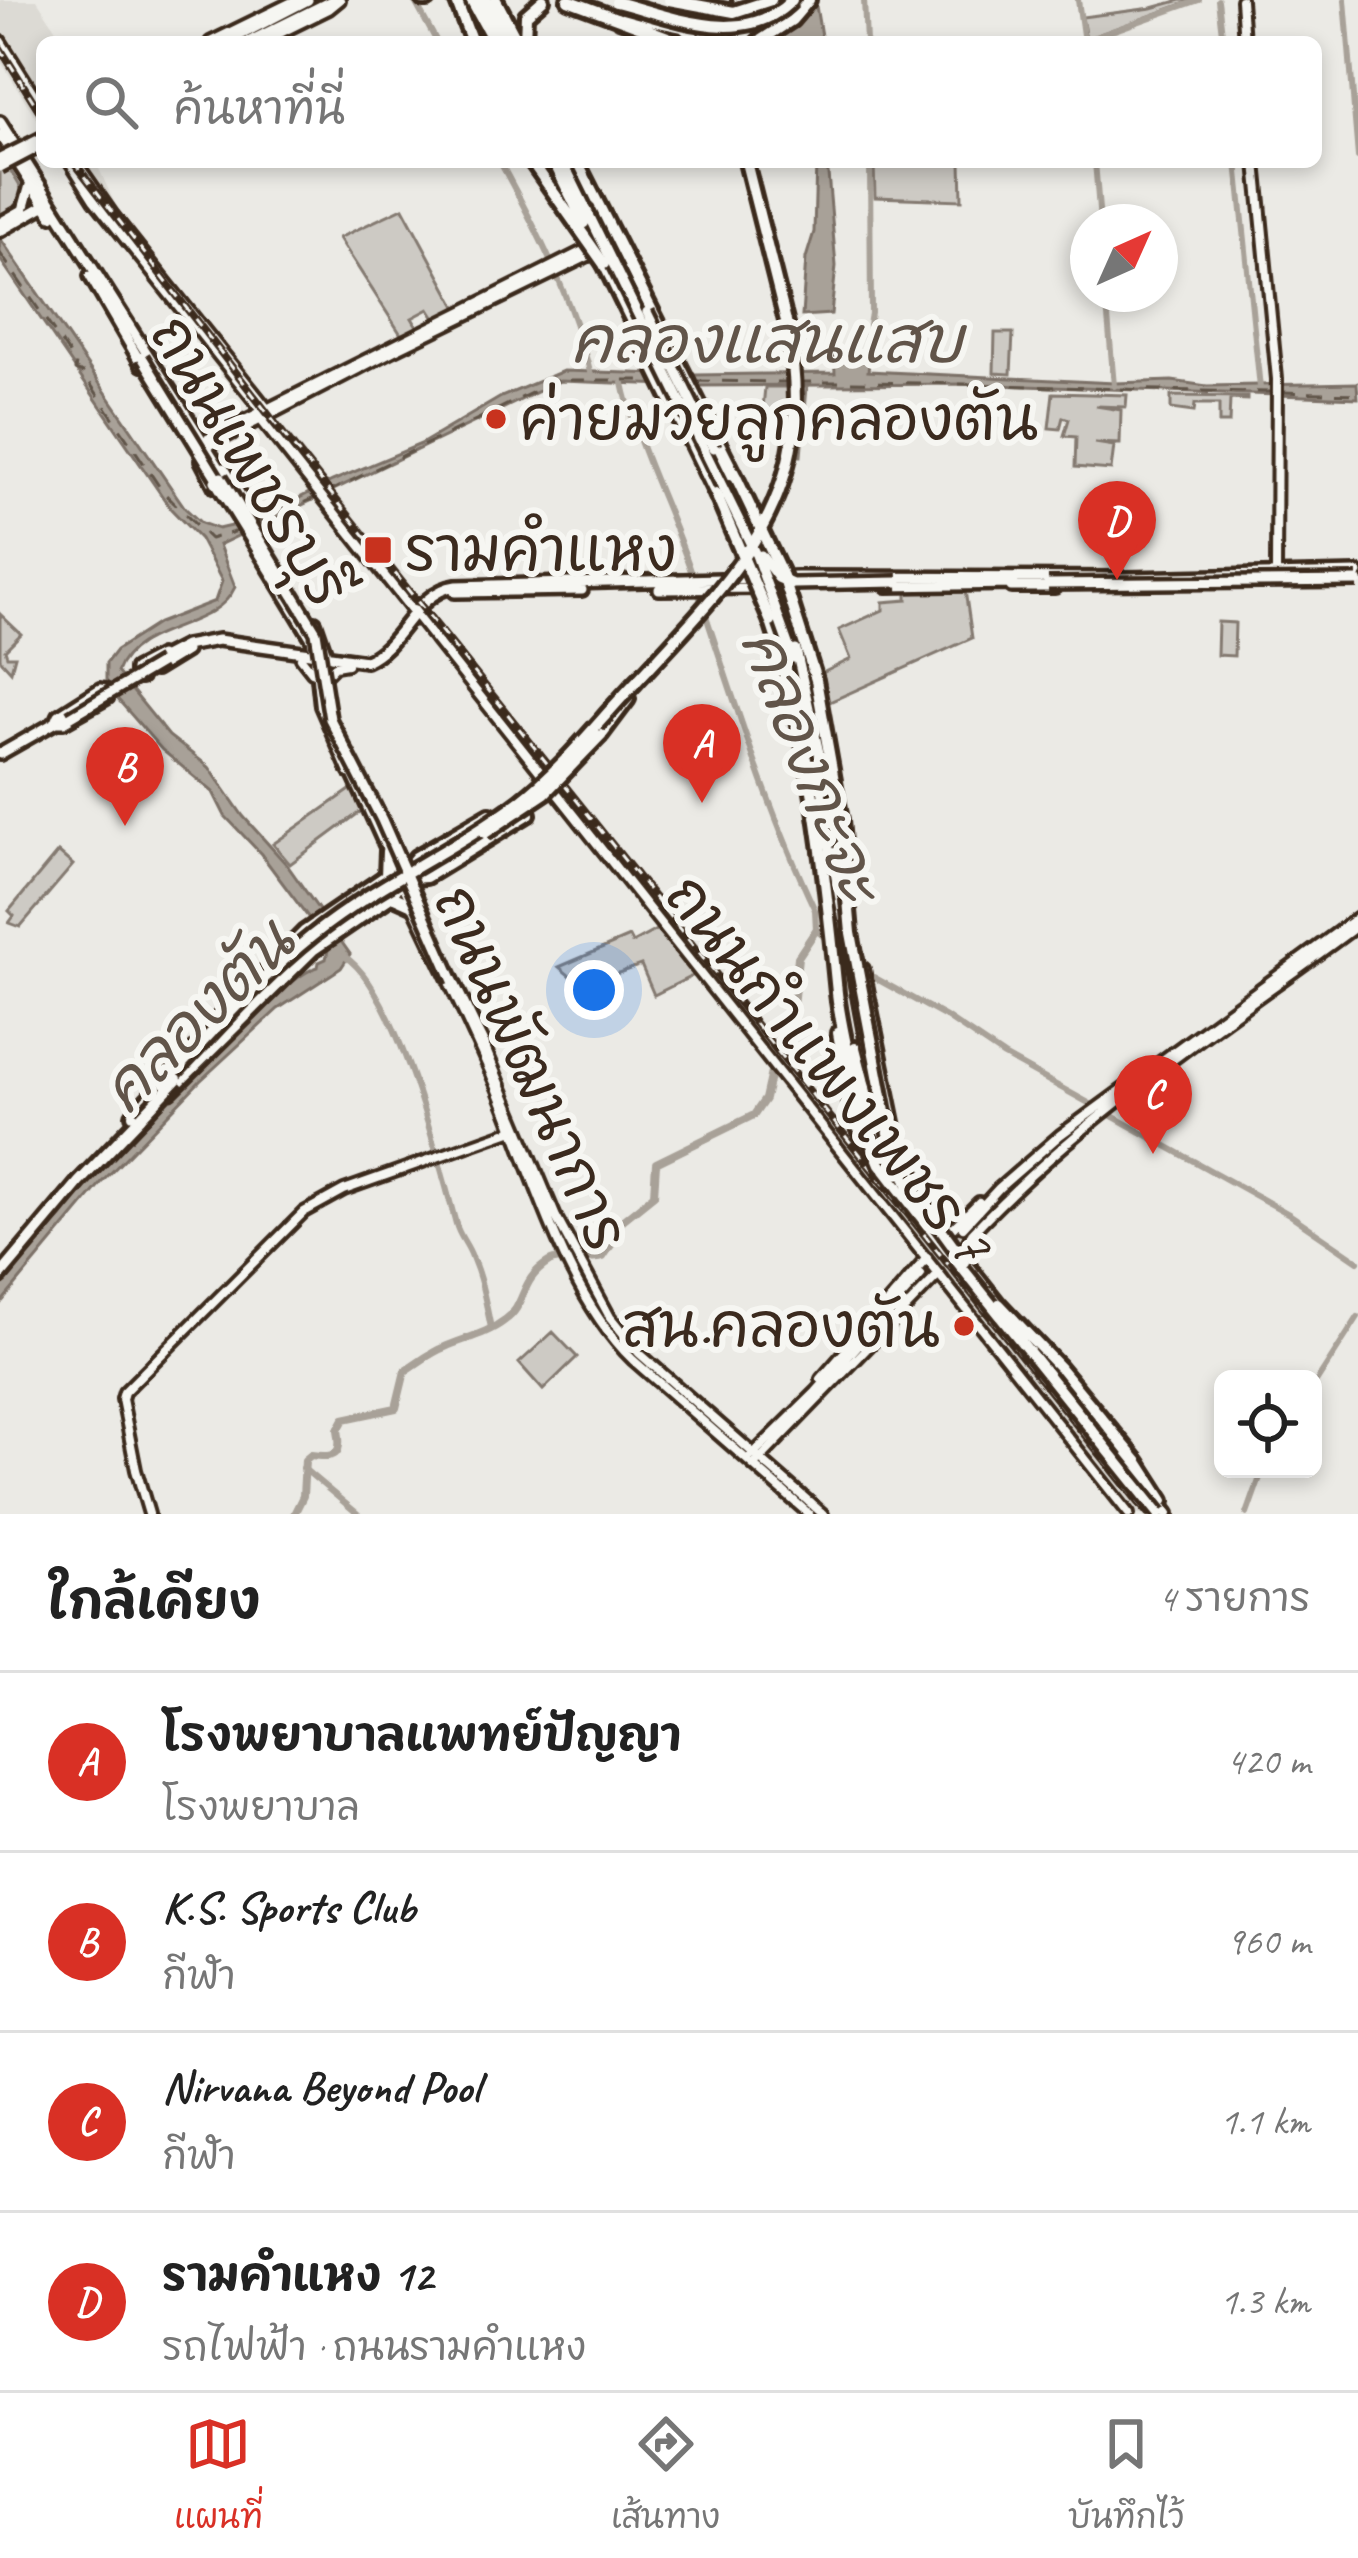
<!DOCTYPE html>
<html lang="th">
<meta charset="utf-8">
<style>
:root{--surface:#fff;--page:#f6f6f6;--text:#222;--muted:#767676;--line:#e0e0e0;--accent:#d93025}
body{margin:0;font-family:Caveat,"Playpen Sans Thai",sans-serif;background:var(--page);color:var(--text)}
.controls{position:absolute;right:36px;bottom:36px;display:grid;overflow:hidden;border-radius:18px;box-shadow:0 6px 18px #0003}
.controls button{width:108px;height:108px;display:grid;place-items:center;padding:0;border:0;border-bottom:3px solid var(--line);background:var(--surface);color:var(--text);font:60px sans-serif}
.compass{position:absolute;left:1070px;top:204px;width:108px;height:108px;border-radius:50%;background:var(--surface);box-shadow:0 6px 18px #0003;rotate:45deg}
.you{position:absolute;left:594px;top:990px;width:42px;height:42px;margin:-30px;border:9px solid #fff;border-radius:50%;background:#1a73e8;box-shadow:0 0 0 18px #1a73e833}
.badge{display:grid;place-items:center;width:78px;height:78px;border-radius:50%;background:var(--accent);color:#fff;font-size:39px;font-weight:700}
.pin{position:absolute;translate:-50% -99px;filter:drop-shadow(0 3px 6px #0008)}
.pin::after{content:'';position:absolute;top:63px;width:42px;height:36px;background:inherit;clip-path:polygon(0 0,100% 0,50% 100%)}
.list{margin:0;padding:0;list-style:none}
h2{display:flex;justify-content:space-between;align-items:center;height:156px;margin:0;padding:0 48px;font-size:51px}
h2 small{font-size:39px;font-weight:400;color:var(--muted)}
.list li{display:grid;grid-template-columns:78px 1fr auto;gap:36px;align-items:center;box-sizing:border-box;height:180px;padding:0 48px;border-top:3px solid var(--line)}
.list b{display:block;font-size:45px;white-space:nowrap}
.list p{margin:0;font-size:39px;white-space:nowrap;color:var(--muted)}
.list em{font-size:39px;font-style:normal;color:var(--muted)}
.icon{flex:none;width:66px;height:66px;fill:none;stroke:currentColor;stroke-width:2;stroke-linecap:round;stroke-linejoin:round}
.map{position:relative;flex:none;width:1358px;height:1514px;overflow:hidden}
.search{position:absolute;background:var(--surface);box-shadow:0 6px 18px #0003;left:36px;right:36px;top:36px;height:132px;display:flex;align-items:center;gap:30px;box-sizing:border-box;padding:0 42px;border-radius:18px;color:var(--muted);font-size:45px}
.sheet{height:876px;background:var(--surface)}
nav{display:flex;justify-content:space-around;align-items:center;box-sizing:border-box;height:168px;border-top:3px solid var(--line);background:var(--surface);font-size:33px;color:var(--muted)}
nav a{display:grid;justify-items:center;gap:6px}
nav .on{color:var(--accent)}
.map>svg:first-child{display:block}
.built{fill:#dcdad4}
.green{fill:#cdcac4;stroke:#847a71;stroke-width:3}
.water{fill:#a8a198;stroke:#7c7167;stroke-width:3}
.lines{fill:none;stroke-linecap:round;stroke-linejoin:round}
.canal{stroke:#a8a198;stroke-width:6}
.river{stroke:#a8a198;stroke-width:8}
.ferry{stroke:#615449;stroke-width:3;stroke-dasharray:15 12;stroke-linecap:butt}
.secondary-tunnel{stroke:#c8c4bd;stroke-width:8;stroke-dasharray:8 4;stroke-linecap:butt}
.secondary-casing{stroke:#3b2a1e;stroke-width:16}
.primary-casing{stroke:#3b2a1e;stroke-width:18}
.highway-casing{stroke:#3b2a1e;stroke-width:20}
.secondary{stroke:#f6f6f2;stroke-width:8}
.primary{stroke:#f6f6f2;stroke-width:9}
.highway{stroke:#f6f6f2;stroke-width:10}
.rail-casing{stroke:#3b2a1e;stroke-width:8}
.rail{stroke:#f6f6f2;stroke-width:3;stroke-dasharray:9;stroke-linecap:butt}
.primary-bridge-casing{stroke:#3b2a1e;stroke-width:18;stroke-linecap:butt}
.highway-bridge-casing{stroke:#3b2a1e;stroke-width:20;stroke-linecap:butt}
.primary-bridge{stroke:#f6f6f2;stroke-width:9}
.highway-bridge{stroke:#f6f6f2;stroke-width:10}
.poi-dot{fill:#c8321e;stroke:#f6f6f2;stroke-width:4.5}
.labels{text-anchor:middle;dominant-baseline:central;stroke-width:12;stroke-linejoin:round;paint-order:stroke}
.poi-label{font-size:60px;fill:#3b2a1e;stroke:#f6f6f2;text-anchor:start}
.street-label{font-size:60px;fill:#3b2a1e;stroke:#f6f6f2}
.water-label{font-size:63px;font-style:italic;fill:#615449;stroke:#f6f6f2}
</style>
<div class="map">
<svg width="1358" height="1514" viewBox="0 0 1358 1514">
<rect width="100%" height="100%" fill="#ebeae5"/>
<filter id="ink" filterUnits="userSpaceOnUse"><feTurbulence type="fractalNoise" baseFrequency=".00833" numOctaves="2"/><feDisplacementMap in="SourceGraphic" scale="24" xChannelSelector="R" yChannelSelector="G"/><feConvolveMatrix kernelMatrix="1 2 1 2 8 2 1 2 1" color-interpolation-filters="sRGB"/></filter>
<g filter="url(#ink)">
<path class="built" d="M0 0H37L64 42H42V128L0 60Z
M63 162H96L118 211 168 276 166 279 1149 1514H1128L136 264Z"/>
<path class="green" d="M1181 0H1194L1086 39 1082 17 1152 8Z
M0 153 27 198 0 218Z
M874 162H961L962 200 875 197Z
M403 208 458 310 436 320 429 309 412 318 418 328 402 336 339 238Z
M995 333H1013L1011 374 994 373Z
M765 387H807L801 456H785L788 421 767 420 763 408Z
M1053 393 1127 395 1126 407 1096 406 1121 410 1120 444 1095 443 1114 446 1111 470 1075 467 1076 437 1064 436 1069 419 1063 417 1060 429 1049 428Z
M1171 396 1247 397V400L1230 399 1229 423H1219V404H1195L1194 412 1171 409Z
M965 590 972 638 818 707 812 678 851 659 839 630 883 610V602L907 600V591Z
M0 614 21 634 5 650 7 656H15L11 671 0 659Z
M1218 622 1235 623 1234 656 1217 655Z
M353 788 364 809 290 864 273 844Z
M58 852 73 865 20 927 9 923 14 916 9 911Z
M658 929 694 975 654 995 641 965 582 986 559 967 629 937 632 943Z
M553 1332 577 1357 543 1390 519 1363Z"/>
<path class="water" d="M772 0H815L822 42H785L770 12Z
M816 162H827L836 266 831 314 802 316 806 258 814 232Z
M0 238 185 508 201 523 218 529 257 520 332 481 421 444 501 397 563 371 695 375 835 373 834 353 848 350 870 355 868 371 1115 383 1172 381 1207 386 1357 383 1358 398 969 384 696 386 560 381 219 545 235 587C215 632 135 623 117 672L169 736 209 767 243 816 287 865 350 954 341 968 278 1009 200 1081 101 1183 0 1304V1282L18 1259H25L47 1234 46 1229C66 1219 72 1197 87 1180 116 1145 285 974 318 967L319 962 326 959 329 945 261 854 225 816 213 792 162 750 114 695 106 680V663L116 650 158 623 215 601 222 581 200 539 171 509 0 259Z"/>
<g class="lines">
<path class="canal" d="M414 0 437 42
M864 0 866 42
M1078 0 1084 42
M1218 0 1223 42
M1345 0 1358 157
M1084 41 1199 0
M500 162C537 229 573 301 591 376
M1095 162 1100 222
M1237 162 1260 388
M1106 294 1114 386
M864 356 871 313 870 162
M622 379C636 446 669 506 691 571 730 685 763 800 815 910L816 930 851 960
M344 956C397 989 439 1162 456 1224 459 1236 468 1245 472 1257 482 1280 486 1304 491 1328
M866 973 946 1017 1004 1056 1289 1214 1358 1261
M1313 1387 1358 1317
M303 1468 358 1514
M1247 1514 1263 1469"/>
<path class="river" d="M294 1514 303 1496 305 1460 311 1455C335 1458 343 1456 338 1430L344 1419 396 1408 405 1371C418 1363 431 1352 445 1347 466 1338 487 1334 505 1320 527 1305 518 1281 549 1262 560 1256 587 1262 603 1257L611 1245 613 1228 654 1195 656 1163 754 1115 765 1099 778 1041 792 1016 798 957 816 930"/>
<path class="ferry" d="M0 253 76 364 75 370 83 373 163 492 210 539 241 530
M695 381 787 382
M797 382C956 381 1114 391 1272 392
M1282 392 1358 394
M326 493 558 380H655
M255 523 317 497"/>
<path class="secondary-tunnel" d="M921 1275 963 1227
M727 1436 785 1486"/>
<defs>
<path id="secondary" d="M1241 0 1244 42
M0 40 42 107
M210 42 296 0
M262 42 329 9 340 0
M70 162 94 200 263 412
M76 162 113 215 270 412
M1256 162 1277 379 1276 574
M257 415 1129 1514
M203 441 593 246
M207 447 393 351 613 244
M301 658 312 672
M315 660 320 706 349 773
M326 675 335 666 347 664
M390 856C425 935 465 1011 498 1090 534 1176 566 1295 633 1360L809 1514
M481 1038 556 1217 610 1317 639 1353 823 1514
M944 1225 953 1228 979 1202
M963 1227 999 1188 1060 1135 1358 917
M966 1256V1245L972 1233C1085 1113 1226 1023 1358 925
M821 1379 927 1258
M752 1455 816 1392 921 1275
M757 1462 939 1274
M149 1514 136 1470 122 1399 124 1392 304 1212 344 1190 513 1130"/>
<path id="primary" d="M478 0 497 37
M487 0 508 42
M227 42 308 0
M248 42 333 0
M0 122 224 475
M0 135 52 216
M0 223 23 210 30 185
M0 231 47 204
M90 276 142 365
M714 448 769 562
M201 460 215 487
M224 468 246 505 241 515
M775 577 814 698 839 846
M275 578 312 639 315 655
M887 586 1014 584
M1011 587H1055
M659 589 762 588
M455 592 582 590
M315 622 327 657
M788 653 802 719
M158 660 185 646 218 640 366 661C403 645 414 592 456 586L798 577 1127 578 1358 573
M155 670 186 651
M141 678 135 677V669L160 656
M100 689 105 690 107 698 64 722H56L59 715Z
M0 754 58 721
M817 762 825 805
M349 766 385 845
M818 800 833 861 871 1066
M863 969 899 1147 929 1205
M453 981 483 1043
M891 1153 904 1187
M924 1222 957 1267"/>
<path id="highway" d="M423 0H428
M456 0 472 42
M471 0 494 42
M496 0 518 42
M568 0 681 42
M696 0 707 42
M714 0 718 42
M724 0 726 42
M626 15 683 27 699 42
M525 42 526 15 543 0
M758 42 792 20 809 0
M545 162 570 203
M577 162 736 477
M746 162 787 325
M604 264 716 494
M771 622C811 741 825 870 837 993 842 1038 856 1084 865 1128
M601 735 628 699
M406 869 416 857 490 814
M386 876 387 851
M410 878 426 877 529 814
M392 896 412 905
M212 1025 304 932 386 876 399 877
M838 1033 853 1118 882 1174
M855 1048 874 1122 891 1155
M170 1091 314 949 392 896 401 881
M133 1115 169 1076
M965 1262 1003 1310
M0 1276 79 1182 147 1111
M1030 1343 1167 1514
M1059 1367 1138 1462 1163 1501"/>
</defs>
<use href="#secondary" class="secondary-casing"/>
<use href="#primary" class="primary-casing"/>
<use href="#highway" class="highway-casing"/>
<use href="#secondary" class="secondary"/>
<use href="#primary" class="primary"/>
<use href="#highway" class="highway"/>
<defs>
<path id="rail" d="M0 48 42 115
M74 162 285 436 1148 1514"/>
</defs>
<use href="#rail" class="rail-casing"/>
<use href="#rail" class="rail"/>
<defs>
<path id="primary-bridge" d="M0 159 42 138
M563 162 756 555 793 658
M0 167 42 145
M647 312 714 448
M142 357 219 482
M221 477 316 632 330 719 382 820 453 981
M215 481 275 578
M761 555 778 578 792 584 898 582
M1048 584 1358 581
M796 650 823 771
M70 717 161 663"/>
<path id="highway-bridge" d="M669 0 734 12 771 0
M616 2C672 16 745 49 792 0
M532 162 604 264
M554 162 584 223
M736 477 783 576 816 680 841 820 851 933 889 1133 907 1182 965 1262
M716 494 771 622
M485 833 545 793 601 735
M164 1083C212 1033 259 978 313 935 378 883 455 850 520 801 564 767 597 723 635 683 742 567 821 495 787 325
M141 1117 177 1079
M865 1128 880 1164 928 1226
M955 1259 1159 1514
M999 1304 1059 1367"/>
</defs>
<use href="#primary-bridge" class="primary-bridge-casing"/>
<use href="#highway-bridge" class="highway-bridge-casing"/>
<use href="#primary-bridge" class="primary-bridge"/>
<use href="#highway-bridge" class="highway-bridge"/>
</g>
</g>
<g class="poi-dot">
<circle cx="496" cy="419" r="12"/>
<rect x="363" y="535" width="30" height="30" rx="6"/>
<circle cx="964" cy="1326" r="12"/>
</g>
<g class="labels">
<g class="poi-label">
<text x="520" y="419">ค่ายมวยลูกคลองตัน</text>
<text x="405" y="550">รามคำแหง</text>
<text x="940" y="1326" text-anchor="end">สน.คลองตัน</text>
</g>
<g class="street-label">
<text transform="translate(250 461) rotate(59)">ถนนเพชรบุรี</text>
<text transform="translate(531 1068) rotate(66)">ถนนพัฒนาการ</text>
<text transform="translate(829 1069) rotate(51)">ถนนกำแพงเพชร 7</text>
</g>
<g class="water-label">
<text x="767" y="341">คลองแสนแสบ</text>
<text transform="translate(811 765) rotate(69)">คลองกะจะ</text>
<text transform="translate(198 1016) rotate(-45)">คลองตัน</text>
</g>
</g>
</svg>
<div class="controls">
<button><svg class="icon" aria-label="locate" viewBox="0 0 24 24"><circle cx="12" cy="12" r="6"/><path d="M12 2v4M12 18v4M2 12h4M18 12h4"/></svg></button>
</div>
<svg class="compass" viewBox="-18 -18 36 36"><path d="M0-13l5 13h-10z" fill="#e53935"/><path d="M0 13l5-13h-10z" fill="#767676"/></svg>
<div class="you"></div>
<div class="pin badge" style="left:702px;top:803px">A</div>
<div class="pin badge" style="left:125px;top:826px">B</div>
<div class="pin badge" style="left:1153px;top:1154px">C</div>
<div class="pin badge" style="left:1117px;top:580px">D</div>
<div class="search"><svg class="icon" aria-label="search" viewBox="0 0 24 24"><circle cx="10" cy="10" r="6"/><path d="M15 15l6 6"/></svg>ค้นหาที่นี่</div>
</div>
<section class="sheet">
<h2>ใกล้เคียง<small>4 รายการ</small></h2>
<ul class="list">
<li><span class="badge">A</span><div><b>โรงพยาบาลแพทย์ปัญญา</b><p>โรงพยาบาล</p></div><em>420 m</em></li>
<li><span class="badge">B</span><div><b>K.S. Sports Club</b><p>กีฬา</p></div><em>960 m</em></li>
<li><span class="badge">C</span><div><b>Nirvana Beyond Pool</b><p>กีฬา</p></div><em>1.1 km</em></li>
<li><span class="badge">D</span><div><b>รามคำแหง 12</b><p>รถไฟฟ้า · ถนนรามคำแหง</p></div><em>1.3 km</em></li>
</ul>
</section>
<nav>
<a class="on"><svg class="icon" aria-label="map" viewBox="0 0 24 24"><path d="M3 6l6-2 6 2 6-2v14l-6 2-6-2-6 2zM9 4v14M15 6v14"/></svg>แผนที่</a>
<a><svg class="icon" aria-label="directions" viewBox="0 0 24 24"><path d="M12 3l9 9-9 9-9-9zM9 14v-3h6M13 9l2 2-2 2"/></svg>เส้นทาง</a>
<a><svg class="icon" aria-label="saved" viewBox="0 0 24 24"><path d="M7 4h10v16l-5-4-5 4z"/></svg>บันทึกไว้</a>
</nav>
